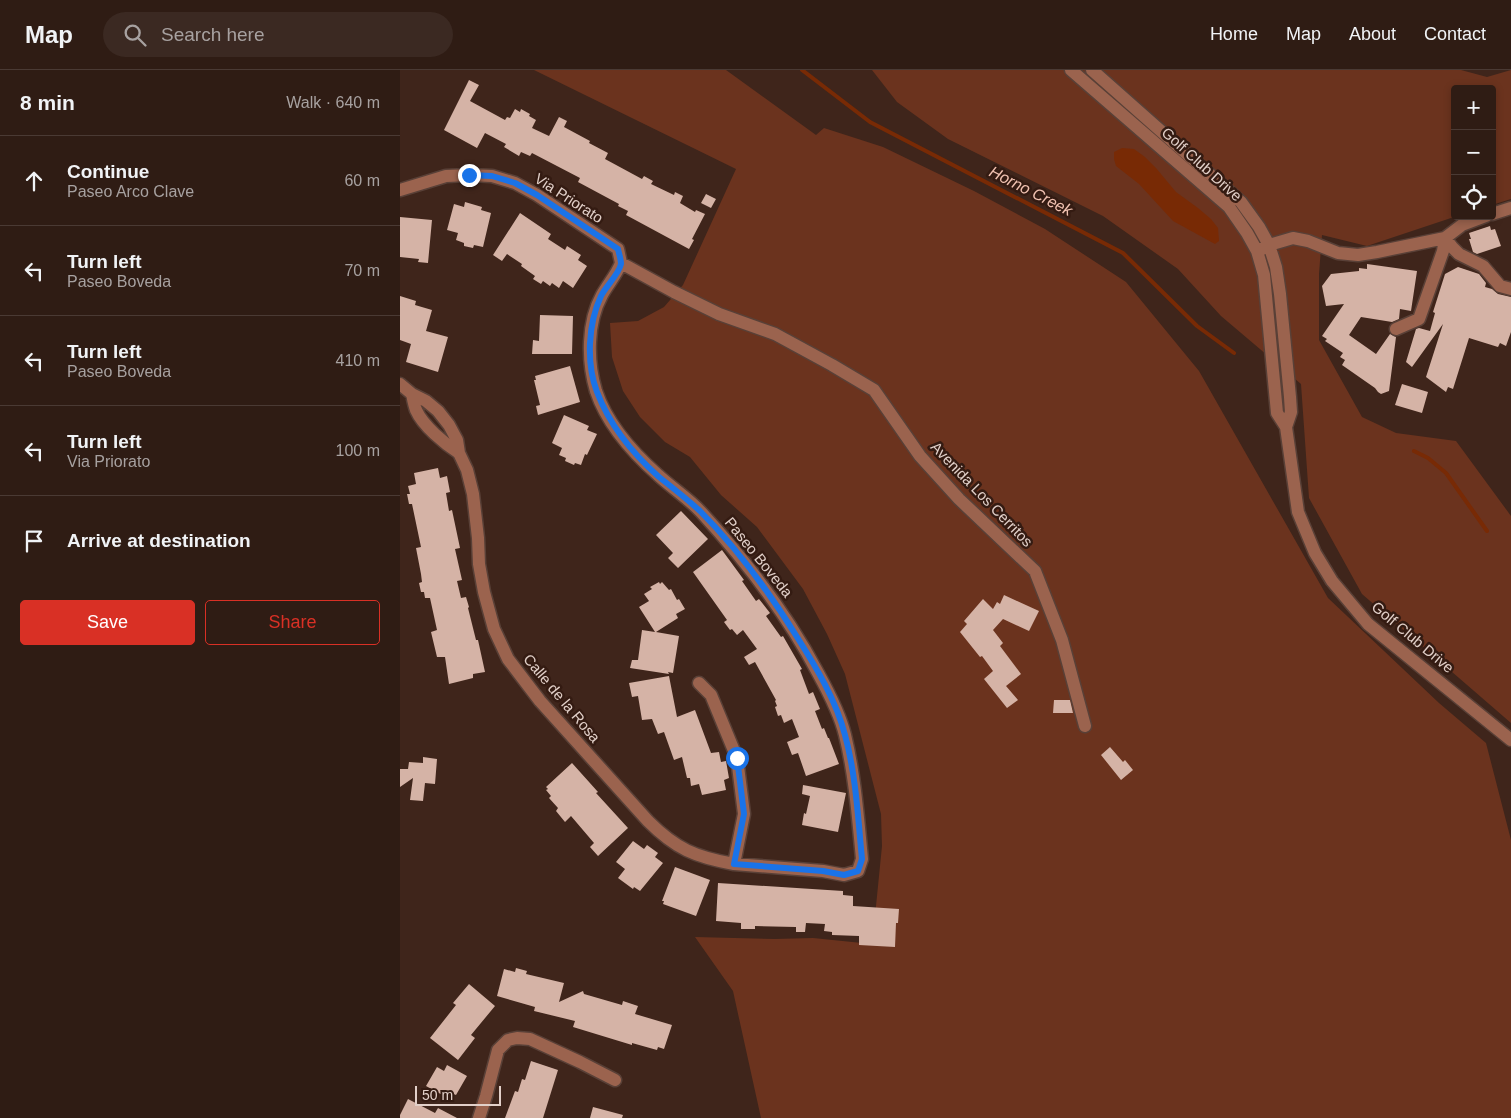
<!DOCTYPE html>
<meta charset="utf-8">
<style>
:root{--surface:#2f1c14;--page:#3b2922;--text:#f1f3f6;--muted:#a7a1a0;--line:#4a3a34;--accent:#d93025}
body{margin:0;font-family:Helvetica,sans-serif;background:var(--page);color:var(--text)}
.controls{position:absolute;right:15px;top:15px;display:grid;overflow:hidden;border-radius:5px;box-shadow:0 2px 8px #0003}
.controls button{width:45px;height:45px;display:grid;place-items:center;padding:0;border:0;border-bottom:1px solid var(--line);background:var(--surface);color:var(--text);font:25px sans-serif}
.scale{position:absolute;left:15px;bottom:12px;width:86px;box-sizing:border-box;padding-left:5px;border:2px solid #e2d0c9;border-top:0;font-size:14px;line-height:18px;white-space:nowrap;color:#e2d0c9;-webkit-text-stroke:4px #341b12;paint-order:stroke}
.stop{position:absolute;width:15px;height:15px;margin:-11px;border:4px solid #1a73e8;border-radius:50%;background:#fff}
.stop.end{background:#1a73e8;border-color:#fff;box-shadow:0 1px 5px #0008}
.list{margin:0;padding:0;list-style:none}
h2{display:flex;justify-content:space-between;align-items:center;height:65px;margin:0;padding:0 20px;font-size:21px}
h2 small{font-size:16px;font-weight:400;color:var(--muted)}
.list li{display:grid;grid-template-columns:32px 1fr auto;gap:15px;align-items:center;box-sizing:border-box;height:90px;padding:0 20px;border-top:1px solid var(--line)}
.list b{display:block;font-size:19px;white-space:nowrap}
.list p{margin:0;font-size:16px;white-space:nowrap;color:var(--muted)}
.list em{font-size:16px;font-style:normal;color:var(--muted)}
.actions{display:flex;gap:10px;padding:15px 20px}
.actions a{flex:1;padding:11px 0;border:1px solid var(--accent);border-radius:5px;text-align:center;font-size:18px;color:var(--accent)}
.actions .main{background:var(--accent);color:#fff}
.icon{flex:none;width:28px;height:28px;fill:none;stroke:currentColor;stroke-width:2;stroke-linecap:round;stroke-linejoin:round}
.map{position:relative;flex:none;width:1111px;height:1048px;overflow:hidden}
header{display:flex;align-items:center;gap:30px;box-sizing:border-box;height:70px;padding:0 25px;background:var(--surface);border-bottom:1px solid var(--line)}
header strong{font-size:24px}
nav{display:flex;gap:28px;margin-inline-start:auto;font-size:18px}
.search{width:350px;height:45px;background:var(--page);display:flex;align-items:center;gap:12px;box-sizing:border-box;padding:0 18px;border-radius:28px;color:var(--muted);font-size:19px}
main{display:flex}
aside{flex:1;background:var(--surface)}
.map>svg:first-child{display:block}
.green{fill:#6b331e}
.water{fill:#782a05}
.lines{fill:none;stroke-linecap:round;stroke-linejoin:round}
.stream{stroke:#782a05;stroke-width:4}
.building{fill:#d5b3a6}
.minor-casing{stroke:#594037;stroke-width:15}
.minor{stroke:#9b634e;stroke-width:12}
.route{stroke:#1a73e8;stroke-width:6}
.labels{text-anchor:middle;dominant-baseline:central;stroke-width:5;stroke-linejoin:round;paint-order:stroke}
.street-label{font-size:15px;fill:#e2d0c9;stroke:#341b12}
.water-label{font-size:16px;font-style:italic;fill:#f0c1b0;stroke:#341b12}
</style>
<header>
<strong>Map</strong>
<div class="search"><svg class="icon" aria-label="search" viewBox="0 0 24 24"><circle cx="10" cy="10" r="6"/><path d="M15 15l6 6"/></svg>Search here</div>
<nav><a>Home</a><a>Map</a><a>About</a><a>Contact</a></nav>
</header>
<main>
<aside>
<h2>8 min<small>Walk · 640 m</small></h2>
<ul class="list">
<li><svg class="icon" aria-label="ahead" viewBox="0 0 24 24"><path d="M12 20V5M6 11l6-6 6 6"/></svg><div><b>Continue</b><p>Paseo Arco Clave</p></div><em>60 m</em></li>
<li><svg class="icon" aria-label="left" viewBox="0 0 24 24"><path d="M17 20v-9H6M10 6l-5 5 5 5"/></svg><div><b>Turn left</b><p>Paseo Boveda</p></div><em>70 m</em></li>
<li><svg class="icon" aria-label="left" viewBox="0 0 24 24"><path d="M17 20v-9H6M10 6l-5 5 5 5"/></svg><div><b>Turn left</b><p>Paseo Boveda</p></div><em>410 m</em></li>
<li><svg class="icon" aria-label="left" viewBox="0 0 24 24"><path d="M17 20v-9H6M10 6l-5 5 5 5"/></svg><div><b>Turn left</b><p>Via Priorato</p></div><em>100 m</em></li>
<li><svg class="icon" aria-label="arrive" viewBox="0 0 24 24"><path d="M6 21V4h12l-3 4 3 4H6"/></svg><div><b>Arrive at destination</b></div></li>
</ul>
<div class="actions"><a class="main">Save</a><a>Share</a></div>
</aside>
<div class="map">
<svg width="1111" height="1048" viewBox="0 0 1111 1048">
<rect width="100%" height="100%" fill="#3f251b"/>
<path class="green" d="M134 0H326L416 65 424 58 483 77 574 121 645 159 726 212 799 301 928 528 1039 633 1086 673 1111 770V1048H361L333 921 295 867 375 869 413 868 462 873 474 856 482 776 481 744 445 604 427 564 403 519 357 457 321 425 290 387 265 372 240 347 223 321 212 287 210 253 238 251 264 237 283 215 336 99Z
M472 0H1061L1087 7 1111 0V129L1092 135V19H1055V146H1057L967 176 922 165 919 204V270L962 347 996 363 1056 371 1111 446V653L962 524 909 428 901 314 821 246 778 199 703 146 548 69 497 32Z"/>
<path class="water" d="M722 78 734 79 745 87 756 98 776 122 798 138 811 149 818 158 819 171 815 174 773 151 739 114 716 96 714 89V82Z"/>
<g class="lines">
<path class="stream" d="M402 0 470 52 723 183 797 256 834 283
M1014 381 1028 388 1046 403 1087 461"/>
</g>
<path class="building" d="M69 10 79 15 70 31 105 50 107 47 110 48 115 39 120 42 121 39 130 44 129 46 136 50 132 58 149 66 159 47 167 51 164 57 190 71 189 73 208 83 205 89 242 109 244 106 253 111 251 114 274 125 275 122 283 126 280 133 295 142 296 140 305 144 292 169 294 170 289 179 226 145 228 141 218 136 219 134 178 112 180 108 132 83 130 86 121 82 119 86 104 77 106 74 85 63 77 78 44 60Z
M306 124 316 129 311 138 301 133Z
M65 132 82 137 81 140 91 143 83 177 74 175 73 178 64 176V173L56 170 58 163 47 160 54 134 64 137Z
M120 143 151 164 148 169 165 180 167 176 181 185 178 190 187 196 173 218 163 211 159 218 152 213 150 216 143 211 141 214 133 209 135 206 121 196 122 194 107 184 102 191 93 185Z
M0 147 32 150 28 193 18 192 19 189 0 187Z
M1090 156 1091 160 1095 159 1101 176 1077 184 1073 182 1069 169H1071L1069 163Z
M967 194 1017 201 1011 241 1000 239 999 249 992 252 961 247 949 265 976 284 990 264 996 267 989 321 981 324 978 322 975 318 942 295 945 290 940 287 943 283 925 271 927 269 922 266 944 234 926 236 922 216 931 204 959 201V198L967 199Z
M1058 197 1079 204 1086 213 1085 217 1092 219 1098 224 1111 227V262L1106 276 1100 273 1098 277 1069 268 1053 319 1048 317 1046 322 1026 307 1043 254 1012 297 1006 292 1016 259 1019 258 1030 261 1035 243 1033 242 1045 204Z
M0 226 16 231 15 235 32 240 26 261 48 267 38 302 6 292 11 274 0 270Z
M140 245 173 246 172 284H132L133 270 139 271Z
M170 296 180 332 138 345 136 336 140 335 134 310H136L135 306Z
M1002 314 1028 322 1022 343 995 335Z
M164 345 189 356 187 360 197 364 187 385 185 384 181 395 175 393 174 395 165 391 166 388 159 385 162 378 152 373Z
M38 398 40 408 47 406 50 422 46 423 49 441 52 440 60 478 55 479 62 510 57 511 61 528 66 527 69 537 68 538 76 570H78L85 602 73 604V608L49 614 45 587H37L31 562 37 560 30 528H25L24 522H21L19 513 22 512 21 504 16 478 21 477 12 434H9L7 424H10L8 416 16 414 14 403Z
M281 441 308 469 278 498 268 488 273 483 256 465Z
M322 480 344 510 342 511 356 531 359 529 370 543 366 546 381 567 383 566 402 599 400 600 409 624 413 622 420 639 415 641 422 659 424 658 428 668H429L439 694 406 706 398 683 392 685 387 672 399 667 392 649 384 653 381 645 378 646 375 637 377 636 375 631 376 630 355 592 349 595 344 587 357 579 343 560 337 565 332 559 330 560 324 552 327 550 293 502Z
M259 512 260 514 262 512 269 520 271 519 277 530 279 529 285 539 276 544 278 548 256 562 279 566 273 603 268 602 269 604 230 598 232 590H238L242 560 255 562 239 537 249 531 244 524 252 519 250 517Z
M604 525 639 541 629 561 603 549 593 560 603 573 600 576 621 604 606 616 618 630 607 638 584 609 593 601 582 586 580 587 560 562 567 554 564 551 583 529 593 539 597 532 600 534Z
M269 606 277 647 295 640 311 683 319 682 321 692 326 691 329 708 324 710 326 720 302 725 299 714 291 716 290 708H287L282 687 274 690 264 662 258 664 252 649 242 650 238 626 232 627 229 613Z
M654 630H670L673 643H653Z
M710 677 723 692 725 690 733 700 721 710 701 685Z
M23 687 37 689 35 714 25 713 23 731 10 730 13 708 0 717V699H8L9 692 23 693Z
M172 693 198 722 196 723 228 758 198 786 190 777 194 773 171 746 165 752 156 741 158 738 149 728 151 726 146 720 148 719 146 717Z
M403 715 446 723 438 762 402 755 404 743 406 744 410 726 402 724Z
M233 771 244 779 247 775 258 783 255 787 263 793 240 821 234 817 233 819 218 808 225 799 216 792Z
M275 797 310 810 296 846 263 834 264 831H262Z
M318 813 443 821V825L453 826V836L499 839 498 853H496L495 877 459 875V866L432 865V862L424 861 425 854 406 853 405 862H396V857L355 856V859H341V853L316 851Z
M116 898 127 901 126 904 164 913 159 932 183 921 184 924 222 935 223 931 238 936 235 944 272 955 264 979 258 977 257 980 232 973V975L173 957 175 951 134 941 135 937 97 926 104 899 115 902Z
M69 914 95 936 71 965 75 968 58 990 30 968 56 935 53 933Z
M131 991 158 1000 143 1048H105L115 1021 118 1022 122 1009 125 1010Z
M47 995 67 1006 56 1025 51 1023 48 1028 26 1016 37 997 44 1001Z
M8 1029 35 1043 38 1038 57 1048H0V1045Z
M193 1037 223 1045 222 1048H190Z"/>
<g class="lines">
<defs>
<path id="minor" d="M671 0 829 137 847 163 857 181 864 205 877 343 886 357 898 442 915 483 932 511 968 554 1111 670
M692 0 841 132 859 157 869 175 876 197 880 224 890 327 891 342 886 357
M0 120 46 106 69 105 92 106 115 113 137 125 218 179 221 193
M1092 144 1111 138
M1045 168 1052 177 1059 184 1083 196 1100 216 1111 219
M862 179 869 175 893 168 908 171 938 183 958 185 977 182 1045 168 1062 155 1086 146
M221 193 274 222 319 244 375 264 432 295 474 320 520 386 559 429 635 501 662 570 685 656
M996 259 1019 249 1043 181 1045 168
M0 314 12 324 26 331 38 341 49 355 57 370 59 383 67 400 73 424 78 468 79 494 84 522 94 559 108 589 140 631 248 751C276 779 295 787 334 794L423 801 444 805 458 801 462 789C458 748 455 706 445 665 440 644 429 623 418 603 387 544 346 491 301 442 288 428 272 418 258 405 232 382 207 354 196 321 187 291 187 252 202 225 208 214 217 204 221 193
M12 324C13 329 14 335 16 340 23 356 45 374 59 383
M299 613 311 625 337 688 344 744 334 794
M79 1048 86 1026 98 980 108 970 117 968 130 969 180 992 215 1010"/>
</defs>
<use href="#minor" class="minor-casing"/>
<use href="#minor" class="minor"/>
</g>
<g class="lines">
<path class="route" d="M69 105 92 106 115 113 137 125 218 179C219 184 221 189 221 194 219 204 206 216 201 226 188 254 186 293 197 322 210 356 232 383 259 407 273 418 287 429 300 441 337 478 369 522 397 567 416 597 436 630 445 665 456 705 458 748 462 789L458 801 444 805 423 801 334 794 344 744 337 688"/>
</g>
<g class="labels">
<g class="street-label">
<text transform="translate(802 94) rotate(42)">Golf Club Drive</text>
<text transform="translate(169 128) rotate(33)">Via Priorato</text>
<text transform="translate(582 424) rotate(46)">Avenida Los Cerritos</text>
<text transform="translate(359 487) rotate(51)">Paseo Boveda</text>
<text transform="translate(1013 567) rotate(40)">Golf Club Drive</text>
<text transform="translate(162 628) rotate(50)">Calle de la Rosa</text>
</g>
<g class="water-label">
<text transform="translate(631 121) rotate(27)">Horno Creek</text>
</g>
</g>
</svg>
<div class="controls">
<button>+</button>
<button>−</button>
<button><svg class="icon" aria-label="locate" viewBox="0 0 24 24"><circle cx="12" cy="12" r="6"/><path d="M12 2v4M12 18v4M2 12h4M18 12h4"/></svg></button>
</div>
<div class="scale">50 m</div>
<div class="stop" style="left:337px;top:688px"></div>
<div class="stop end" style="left:69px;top:105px"></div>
</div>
</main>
